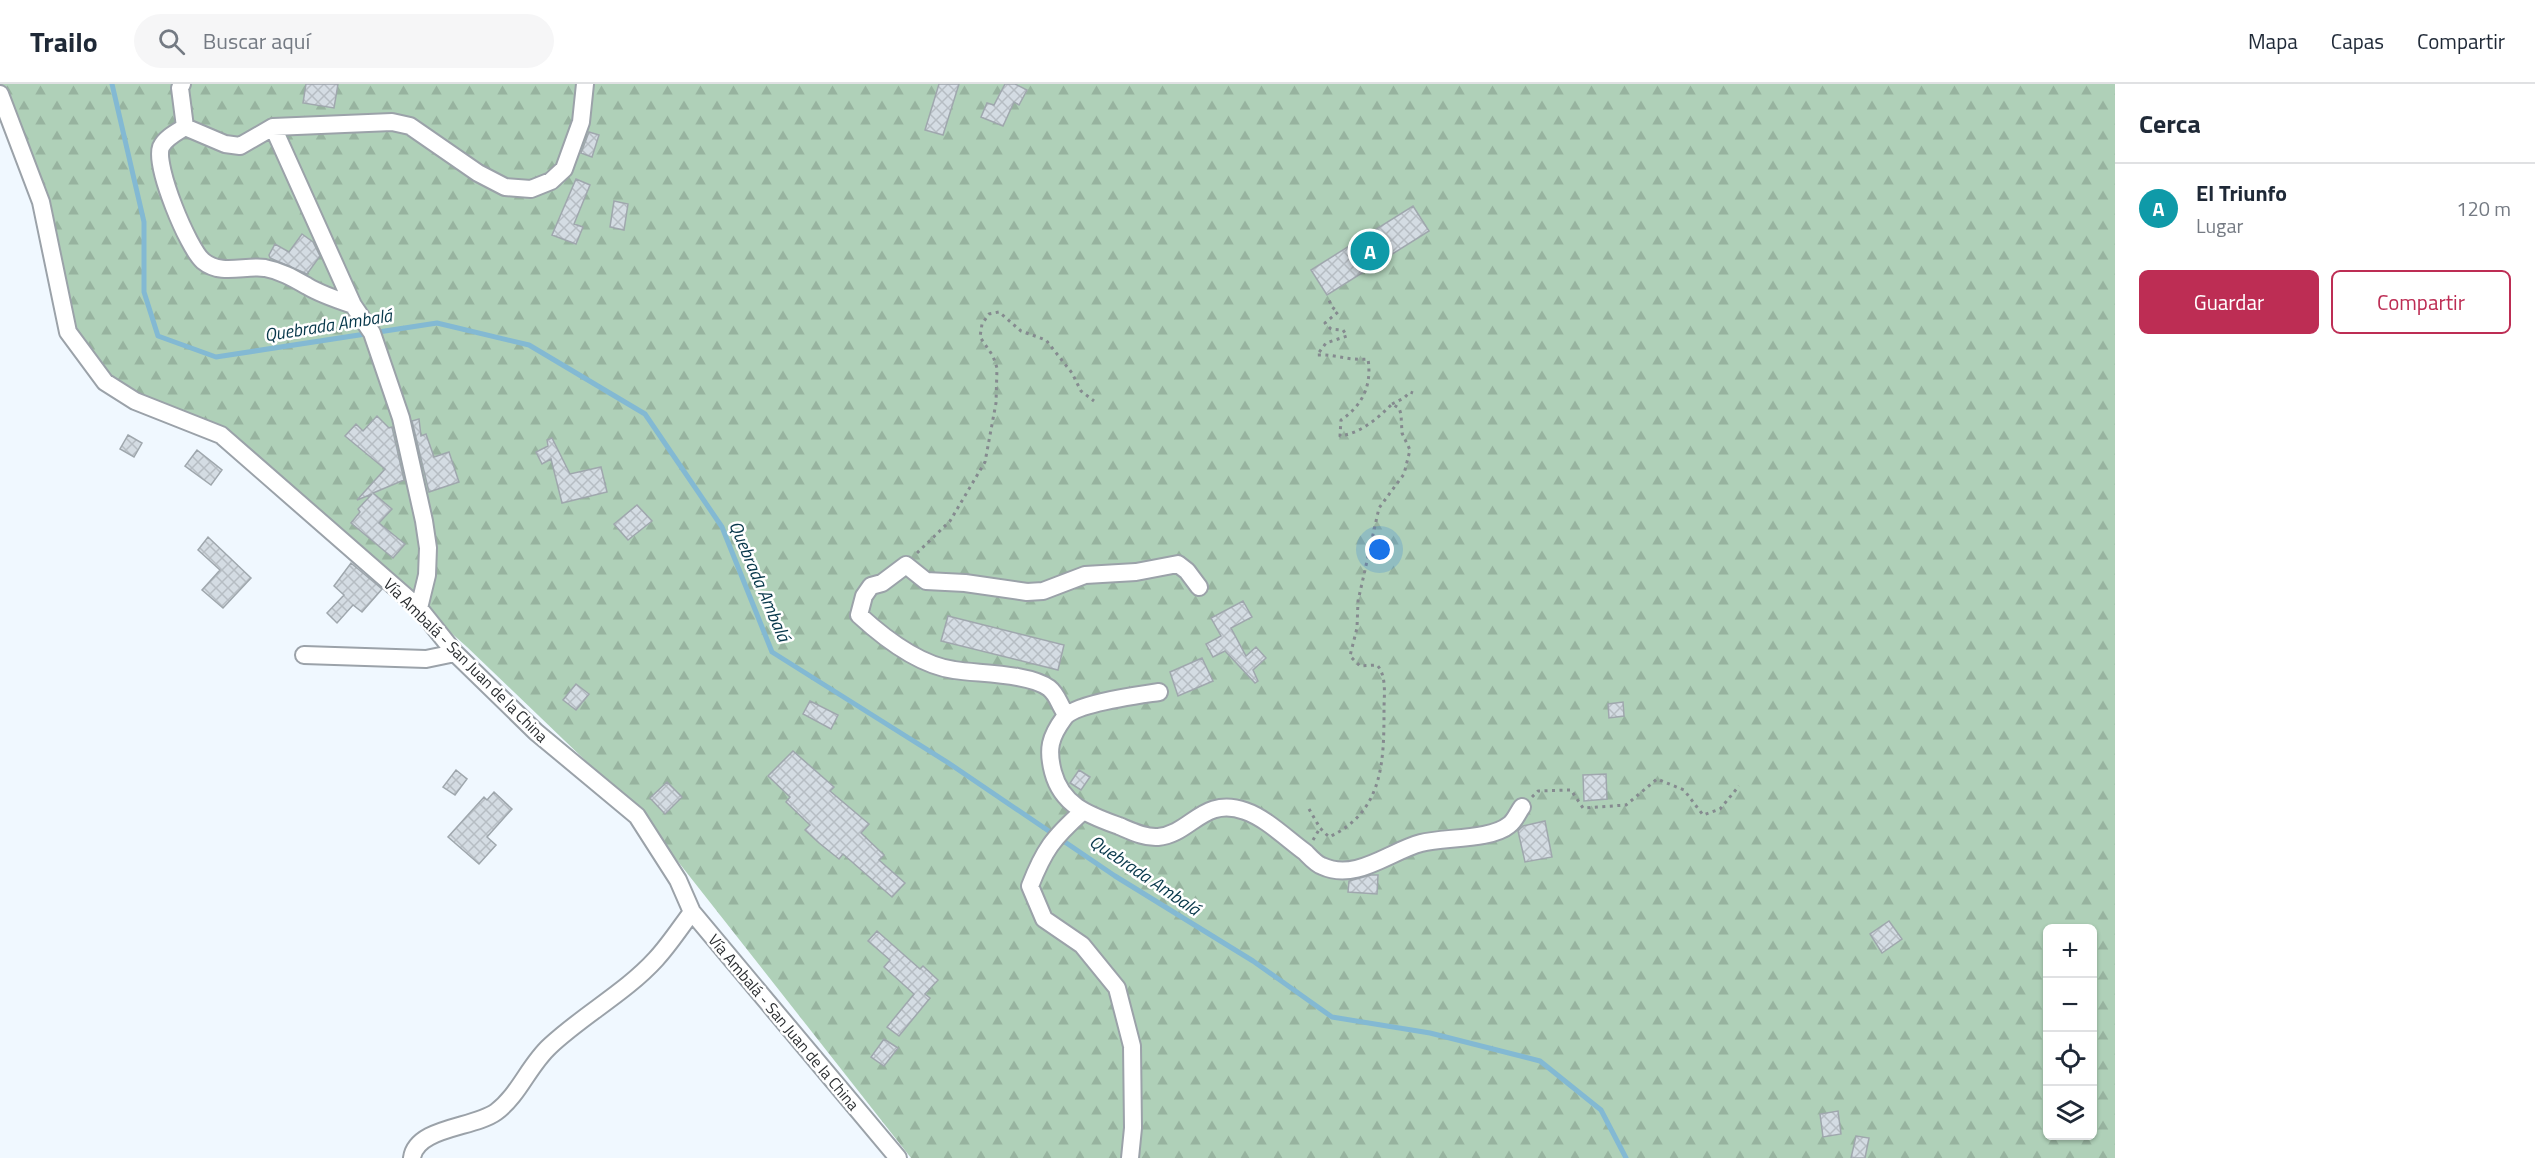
<!DOCTYPE html>
<html lang="es">
<meta charset="utf-8">
<style>
:root{--surface:#fff;--page:#f6f6f7;--text:#1f2937;--muted:#747a83;--line:#e0e1e3;--accent:#bd2d54}
body{margin:0;font-family:"Titillium Web",sans-serif;background:var(--page);color:var(--text)}
.controls{position:absolute;right:18px;bottom:18px;display:grid;overflow:hidden;border-radius:9px;box-shadow:0 2px 4px #0004}
.controls button{width:54px;height:54px;display:grid;place-items:center;padding:0;border:0;border-bottom:2px solid var(--line);background:var(--surface);color:var(--text);font:30px sans-serif}
.you{position:absolute;left:1380px;top:466px;width:21px;height:21px;margin:-15px;border:4px solid #fff;border-radius:50%;background:#1a73e8;box-shadow:0 0 0 9px #1a73e833}
.badge{display:grid;place-items:center;width:39px;height:39px;border-radius:50%;background:var(--accent);color:#fff;font-size:20px;font-weight:700}
.pin{position:absolute;translate:-50% -50%;border:3px solid #fff;box-shadow:0 2px 6px #0006}
.list{margin:0;padding:0;list-style:none}
h2{display:flex;justify-content:space-between;align-items:center;height:78px;margin:0;padding:0 24px;font-size:26px}
h2 small{font-size:20px;font-weight:400;color:var(--muted)}
.list li{display:grid;grid-template-columns:39px 1fr auto;gap:18px;align-items:center;box-sizing:border-box;height:90px;padding:0 24px;border-top:2px solid var(--line)}
.list b{display:block;font-size:22px;white-space:nowrap}
.list p{margin:0;font-size:20px;white-space:nowrap;color:var(--muted)}
.list em{font-size:20px;font-style:normal;color:var(--muted)}
.actions{display:flex;gap:12px;padding:18px 24px}
.actions a{flex:1;padding:14px 0;border:2px solid var(--accent);border-radius:9px;text-align:center;font-size:21px;color:var(--accent)}
.actions .main{background:var(--accent);color:#fff}
.icon{flex:none;width:33px;height:33px;fill:none;stroke:currentColor;stroke-width:2;stroke-linecap:round;stroke-linejoin:round}
.map{position:relative;flex:none;width:2115px;height:1074px;overflow:hidden}
header{display:flex;align-items:center;gap:36px;box-sizing:border-box;height:84px;padding:0 30px;background:var(--surface);border-bottom:2px solid var(--line)}
header strong{font-size:28px}
nav{display:flex;gap:33px;margin-inline-start:auto;font-size:21px}
.search{width:420px;height:54px;background:var(--page);display:flex;align-items:center;gap:15px;box-sizing:border-box;padding:0 21px;border-radius:33px;color:var(--muted);font-size:22px}
main{display:flex}
aside{flex:1;background:var(--surface)}
.map>svg:first-child{display:block}
.forest{fill:url(#forest-firs);fill-rule:evenodd}
.lines{fill:none;stroke-linecap:round;stroke-linejoin:round}
.stream{stroke:#83b9d3;stroke-width:5}
.building{fill:url(#building-cross-hatch);stroke:#9fa7ad;stroke-width:1.5}
.minor-casing{stroke:#9ba2a9;stroke-width:20}
.path{stroke:#858a8f;stroke-width:3;stroke-dasharray:3 4.5;stroke-linecap:butt}
.minor{stroke:#fff;stroke-width:16}
.labels{text-anchor:middle;dominant-baseline:central;stroke-width:5;stroke-linejoin:round;paint-order:stroke}
.street-label{font-size:16px;fill:#2b2e31;stroke:#fff}
.water-label{font-size:18px;font-style:italic;fill:#08384b;stroke:#fff}
</style>
<header>
<strong>Trailo</strong>
<div class="search"><svg class="icon" aria-label="search" viewBox="0 0 24 24"><circle cx="10" cy="10" r="6"/><path d="M15 15l6 6"/></svg>Buscar aquí</div>
<nav><a>Mapa</a><a>Capas</a><a>Compartir</a></nav>
</header>
<main>
<div class="map">
<svg width="2115" height="1074" viewBox="0 0 2115 1074">
<defs>
<pattern id="forest-firs" width="22" height="20" patternUnits="userSpaceOnUse" patternTransform="scale(1.5)"><rect width="22" height="20" fill="#afd0b8"/><path d="M5 1l3.5 6h-7zM16 11l3.5 6h-7z" fill="#97b39f"/></pattern>
<pattern id="building-cross-hatch" width="8" height="8" patternUnits="userSpaceOnUse" patternTransform="scale(1.5)"><rect width="8" height="8" fill="#d4dce3"/><path d="M0 0l8 8M0 8l8-8" fill="none" stroke="#b6bdc3"/></pattern>
</defs>
<rect width="100%" height="100%" fill="#f0f8ff"/>
<path class="forest" d="M0 0H2115V1074H911L639 728 467 563 222 345 107 297 68 248 41 118 0 10ZM2048 844H2092V1052H2048Z"/>
<g class="lines">
<path class="stream" d="M112 0 144 138V208L158 252 216 273 437 239 529 261 645 330 722 443 772 568 947 678 1115 792 1253 877 1332 933 1430 949 1540 977 1601 1026 1626 1074"/>
</g>
<path class="building" d="M306 0H338L334 24 303 19Z
M939 0H959L943 51 925 46Z
M1005 0H1015L1027 6 1019 21 1014 18 1003 42 981 33 987 19 994 21Z
M589 48 599 51 592 73 581 69Z
M576 95 590 101 574 140 583 143 576 160 552 151Z
M614 117 628 120 624 146 610 143Z
M1413 122 1429 147 1327 211 1311 186Z
M302 150 313 158 320 172 307 190 270 174 269 171 275 160 289 168Z
M377 332 389 344 392 343 404 396 373 409 392 425 379 439 405 460 393 474 351 439 360 428 358 425 372 410 357 416 385 385 345 352 356 340 363 347Z
M419 335 421 352 426 350 434 373 449 368 459 398 429 408 412 337Z
M128 351 142 359 134 373 120 365Z
M552 354 570 390 601 383 607 408 562 419 551 375 542 380 536 368 548 362 547 356Z
M197 366 222 386 211 401 185 382Z
M637 421 652 437 628 456 614 440Z
M208 453 251 494 223 524 202 506 220 486 198 466Z
M351 479 382 505 362 528 353 521 337 539 327 529 344 511 334 502Z
M1243 517 1252 533 1231 544 1246 572 1256 563 1266 574 1253 586 1258 597 1255 599 1225 567 1213 573 1206 560 1221 552 1211 534Z
M948 532 1064 561 1058 586 941 557Z
M1202 574 1213 597 1178 612 1170 588Z
M576 600 589 610 576 626 563 616Z
M810 617 838 631 831 645 803 630Z
M1623 618 1624 632 1609 634 1608 620Z
M793 667 834 703 830 707 869 740 861 749 884 771 879 776 905 799 892 813 843 770 839 775 819 759 805 746 810 741 786 718 790 713 768 692Z
M456 686 467 695 455 711 443 703Z
M1079 686 1090 693 1081 706 1070 699Z
M1606 690 1607 715 1584 717 1583 691Z
M667 698 682 713 665 730 650 714Z
M494 708 512 725 487 753 496 761 479 780 448 753 484 713 487 716Z
M1545 737 1552 773 1525 778 1518 747 1523 742Z
M1371 791H1378L1377 810 1348 808 1349 797Z
M1889 837 1902 855 1882 869 1870 850Z
M877 847 920 885 923 882 938 896 925 910 930 914 899 952 887 943 914 910 884 883 890 876 868 857Z
M884 955 898 964 884 982 871 973Z
M1838 1027 1841 1050 1823 1053 1820 1030Z
M1856 1052 1869 1054 1865 1074H1851Z"/>
<g class="lines">
<defs>
<path id="minor" d="M182 0 180 4 185 43
M0 10 41 118 68 248 105 298 135 317 221 351 419 524 455 569 536 648 637 732 678 796 692 828 898 1074
M273 43 353 221 372 249 401 334 424 437 428 464 427 491 419 524
M353 221C338 216 320 210 307 202 293 194 281 187 265 184 245 181 221 192 203 177 188 164 154 82 161 63 165 54 177 48 185 43L225 60 240 62 273 43 392 38 410 42 478 89 505 103 531 105 551 97 564 85 581 38 585 0
M304 571 426 575 455 569
M1159 608C1140 611 1075 619 1064 634 1050 653 1047 665 1053 688 1062 722 1089 731 1119 742 1131 747 1145 754 1158 753 1191 750 1203 712 1245 727 1266 734 1287 755 1305 768 1310 773 1316 780 1322 782 1356 798 1390 767 1421 759 1444 753 1491 756 1509 741 1515 737 1518 728 1522 723
M1066 630C1059 621 1058 611 1049 604 1029 589 978 590 954 586 919 581 884 554 859 531L864 512 871 502 882 499 906 481 926 497 965 499 1027 508 1043 507 1085 491 1136 488 1178 480 1187 487 1199 503
M1082 728C1053 754 1044 766 1030 802L1044 835 1082 861 1117 904 1132 962 1133 1044 1130 1074
M412 1074C416 1043 474 1044 496 1028 519 1011 529 981 550 962 583 931 626 908 656 875 669 861 680 844 692 828"/>
</defs>
<use href="#minor" class="minor-casing"/>
<path class="path" d="M1392 320 1404 314 1410 308 1413 309
M917 469 950 437 985 378 996 319 997 284 993 272 980 253 982 240 989 230 999 228 1021 247 1046 256 1072 289 1081 307 1094 317
M1532 713 1538 707 1571 706 1583 724 1626 721 1657 695 1684 706 1703 731 1720 725 1739 702
M1309 725 1320 744 1329 753C1383 728 1384 678 1384 626 1384 611 1387 592 1377 581L1360 582 1350 572 1357 544 1358 517 1379 424 1404 390 1410 366 1402 349 1401 330 1399 324 1392 320C1377 335 1361 349 1340 352L1341 336C1363 321 1372 301 1368 275 1349 277 1335 270 1317 271L1326 259 1347 252 1343 246 1331 245 1325 239 1338 228 1332 223 1329 216
M1313 756 1320 744"/>
<use href="#minor" class="minor"/>
</g>
<g class="labels">
<g class="street-label">
<text transform="translate(466 576) rotate(45)">Vía Ambalá - San Juan de la China</text>
<text transform="translate(784 938) rotate(50)">Vía Ambalá - San Juan de la China</text>
</g>
<g class="water-label">
<text transform="translate(328 241) rotate(-9)">Quebrada Ambalá</text>
<text transform="translate(760 497) rotate(67)">Quebrada Ambalá</text>
<text transform="translate(1145 791) rotate(34)">Quebrada Ambalá</text>
</g>
</g>
</svg>
<div class="controls">
<button>+</button>
<button>−</button>
<button><svg class="icon" aria-label="locate" viewBox="0 0 24 24"><circle cx="12" cy="12" r="6"/><path d="M12 2v4M12 18v4M2 12h4M18 12h4"/></svg></button>
<button><svg class="icon" aria-label="layers" viewBox="0 0 24 24"><path d="M12 4l9 5-9 5-9-5zM3 14l9 5 9-5"/></svg></button>
</div>
<div class="you"></div>
<div class="pin badge" style="left:1370px;top:167px;background:#0f9aa8">A</div>
</div>
<aside>
<h2>Cerca<small></small></h2>
<ul class="list">
<li><span class="badge" style="background:#0f9aa8">A</span><div><b>El Triunfo</b><p>Lugar</p></div><em>120 m</em></li>
</ul>
<div class="actions"><a class="main">Guardar</a><a>Compartir</a></div>
</aside>
</main>
